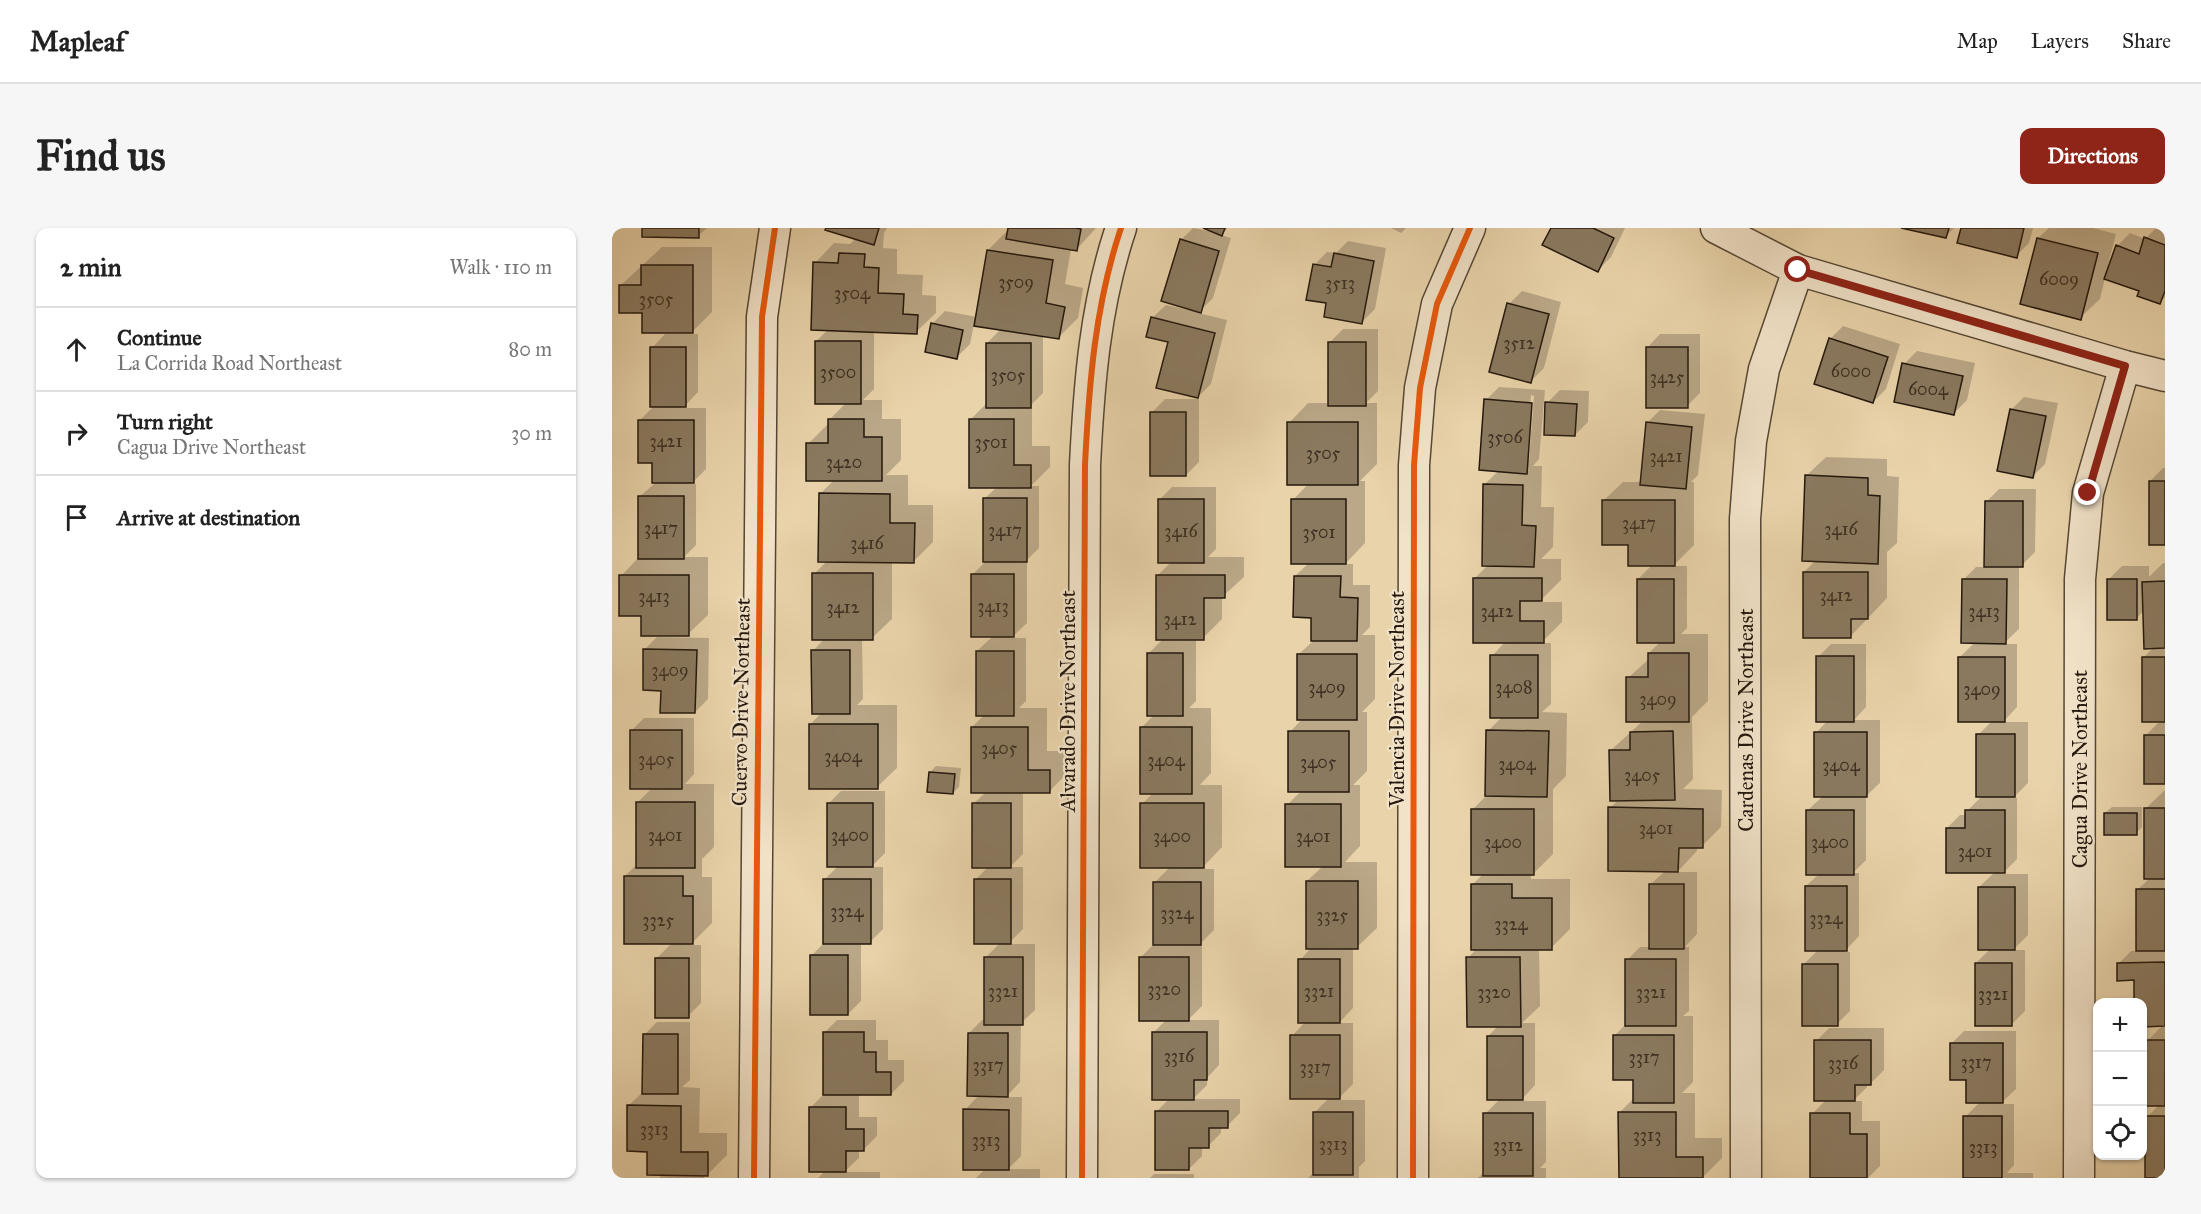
<!DOCTYPE html>
<meta charset="utf-8">
<style>
:root{--surface:#fff;--page:#f6f6f6;--text:#222;--muted:#767676;--line:#e0e0e0;--accent:#8f2418}
body{margin:0;font-family:"IM FELL Great Primer",serif;background:var(--page);color:var(--text)}
.controls{position:absolute;right:18px;bottom:18px;display:grid;overflow:hidden;border-radius:12px;box-shadow:0 2px 4px #0004}
.controls button{width:54px;height:54px;display:grid;place-items:center;padding:0;border:0;border-bottom:2px solid var(--line);background:var(--surface);color:var(--text);font:30px sans-serif}
.stop{position:absolute;width:18px;height:18px;margin:-14px;border:4px solid #8f2418;border-radius:50%;background:#fff}
.stop.end{background:#8f2418;border-color:#fff;box-shadow:0 2px 6px #0008}
.list{margin:0;padding:0;list-style:none}
h2{display:flex;justify-content:space-between;align-items:center;height:78px;margin:0;padding:0 24px;font-size:26px}
h2 small{font-size:20px;font-weight:400;color:var(--muted)}
.list li{display:grid;grid-template-columns:39px 1fr auto;gap:18px;align-items:center;box-sizing:border-box;height:84px;padding:0 24px;border-top:2px solid var(--line)}
.list b{display:block;font-size:22px;white-space:nowrap}
.list p{margin:0;font-size:20px;white-space:nowrap;color:var(--muted)}
.list em{font-size:20px;font-style:normal;color:var(--muted)}
.icon{flex:none;width:33px;height:33px;fill:none;stroke:currentColor;stroke-width:2;stroke-linecap:round;stroke-linejoin:round}
.map{position:relative;flex:none;width:1553px;height:950px;overflow:hidden;border-radius:12px}
header{display:flex;align-items:center;gap:36px;box-sizing:border-box;height:84px;padding:0 30px;background:var(--surface);border-bottom:2px solid var(--line)}
header strong{font-size:28px}
nav{display:flex;gap:33px;margin-inline-start:auto;font-size:21px}
.intro{display:flex;align-items:center;justify-content:space-between;box-sizing:border-box;height:144px;padding:0 36px}
h1{margin:0;font-size:42px}
.button{padding:15px 27px;border-radius:12px;background:var(--accent);color:#fff;font-size:21px;font-weight:700}
main{display:flex;gap:36px;padding:0 36px}
aside{flex:1;background:var(--surface);border-radius:12px;box-shadow:0 2px 4px #0004}
.map>svg:first-child{display:block}
.shadow{fill:#0003;fill-rule:evenodd}
.building{fill:#8a795f;stroke:#24180d;stroke-width:1.5}
.lines{fill:none;stroke-linecap:round;stroke-linejoin:round}
.minor-casing{stroke:#554734;stroke-width:33}
.minor{stroke:#f1e2c8;stroke-width:30}
.cycleway-casing{stroke:#f1e2c8;stroke-width:10}
.cycleway{stroke:#e8590c;stroke-width:6}
.route{stroke:#8f2418;stroke-width:8}
.labels{text-anchor:middle;dominant-baseline:central;stroke-width:4.5;stroke-linejoin:round;paint-order:stroke}
.number-label{font-size:18px;fill:#3e3022}
.street-label{font-size:21px;fill:#24180d;stroke:#f1e2c8}
</style>
<header>
<strong>Mapleaf</strong>
<nav><a>Map</a><a>Layers</a><a>Share</a></nav>
</header>
<div class="intro"><h1>Find us</h1><a class="button">Directions</a></div>
<main>
<aside>
<h2>2 min<small>Walk · 110 m</small></h2>
<ul class="list">
<li><svg class="icon" aria-label="ahead" viewBox="0 0 24 24"><path d="M12 20V5M6 11l6-6 6 6"/></svg><div><b>Continue</b><p>La Corrida Road Northeast</p></div><em>80 m</em></li>
<li><svg class="icon" aria-label="right" viewBox="0 0 24 24"><path d="M7 20v-9h11M14 6l5 5-5 5"/></svg><div><b>Turn right</b><p>Cagua Drive Northeast</p></div><em>30 m</em></li>
<li><svg class="icon" aria-label="arrive" viewBox="0 0 24 24"><path d="M6 21V4h12l-3 4 3 4H6"/></svg><div><b>Arrive at destination</b></div></li>
</ul>
</aside>
<div class="map">
<svg width="1553" height="950" viewBox="0 0 1553 950">
<rect width="100%" height="100%" fill="#e9d3aa"/>
<filter id="stains"><feTurbulence type="fractalNoise" baseFrequency=".00333" numOctaves="4"/><feColorMatrix values="0 0 0 0 .2 0 0 0 0 .09 0 0 0 0 .02 0 0 0 .5 -.17"/></filter>
<radialGradient id="worn" r=".72"><stop offset=".6" stop-color="#630" stop-opacity="0"/><stop offset="1" stop-color="#630" stop-opacity=".3"/></radialGradient>
<path class="shadow" d="M32 0H95L86 8Z
M215 0H275L272 5 271 20 285 21V46L311 47 310 67 324 68V85L304 104 262 103V161L251 172H270V191H289V232L274 247H296V277H321V314L302 333H280V391L260 410H250L251 471 245 477H285V540L265 559 198 497 210 484 201 423 213 410 202 346 215 333 208 266 223 251 196 216 215 197H217V192L235 174 204 113 217 101 203 35 222 15 238 16 244 10Z
M398 0H484L464 22 459 21 453 56 471 60 466 90 447 109 431 107V165L420 176V218H438V239L419 258H427V320L415 332V395L399 410H414V473L407 480H435V523H456V544L437 564H411V626L398 639H411V701L396 716H423V782L409 795 408 854 394 869H410L409 928 396 941H428V950H364L374 940 353 882 367 867 357 805 370 792H374V729L389 714 363 652 376 639 361 576 374 564 360 499 373 486 365 423 381 408 360 347 372 335V271L385 259 358 192 375 175V115L390 100 362 96 358 116 345 129 320 96 333 83 365 89 376 22 395 3H397Z
M581 0 596 3 595 0H616L609 7 619 10 601 70 586 85 615 92 599 156 586 169 557 113 540 90 554 77 585 84 569 12Z
M779 0H794L789 5Z
M941 0H1013L999 29 986 42Z
M1296 0H1342L1334 8Z
M1350 0H1421L1417 15 1404 28Z
M1437 0H1481L1504 6 1496 37H1498L1505 18 1518 5 1533 11 1544 0H1553V69L1548 74 1529 62 1493 50 1488 71 1468 90 1410 75 1426 10Z
M736 13 774 20 763 81 750 94 716 74 702 37 715 24 724 25Z
M50 19H100V84L81 103 31 84 9 57Z
M910 63 949 74 932 140 919 153 897 76Z
M1231 98 1288 116 1274 161 1261 174 1218 111Z
M731 101H766V163L754 175H765V236L748 253H753V315L733 336H741V357H758V399L750 407H763V471L750 484H755V543L741 557H748V618L733 634H765V700L745 719H741V780L727 795H741V856L725 872H753V933L747 939V950H696L702 944V885L718 869 680 808 694 793 688 732 700 719 695 653 711 638 675 577 689 563 678 504 691 490 687 426 701 413V388L683 348 697 335 681 272 697 255 677 195 696 175H718V114Z
M53 106H86V164L71 180H94V241L79 256H84V317L72 329H96V387L76 406 31 387 9 348 27 329V269L42 256V233L27 193 43 177 40 120Z
M1048 106H1088V165L1075 178 1035 120Z
M1305 123 1363 135 1355 172 1342 185 1292 136Z
M887 159 933 162 927 231 921 238H930L929 279H942L941 319 929 331H949V352L930 371H927V374H950V394L929 415H939V476L930 484 955 485 954 548 941 561V626L922 645H919V651H958V701L939 720H927L928 778 910 795H923V857L908 873H934V934L928 940H934V950H866L873 943V886L889 870 876 808 887 797 856 730 865 720 860 657 872 645 860 582 874 568 876 503 890 489 880 428 894 413 863 350 876 337 873 256 887 242 874 172ZM919 167 922 168 917 232H914Z
M948 162 977 163 976 194 963 207 935 175Z
M1412 169 1446 175 1433 236 1420 249 1399 182Z
M553 171H587V234L574 247 540 184Z
M1048 182 1093 186 1086 247 1079 254H1082V317L1061 338H1075V400L1069 406H1096V473L1080 489 1081 551 1071 561 1110 562 1109 599 1090 618H1085V623L1065 644H1085V706L1073 719H1077V783L1071 788H1081V854L1070 865H1083V910H1110V930L1091 949 1083 950 1007 885 1023 869V850L1002 808 1015 795V732L1028 719H1038V657L1053 643 998 580 1007 571 998 523 1032 492 1016 450 1037 431V425L1049 413 1026 351 1041 336 1018 316 991 273 1011 254H1029L1035 195Z
M1214 229 1275 231V248L1287 249 1285 315 1275 324V370L1238 409 1192 344 1204 332 1194 248Z
M1551 240H1553V316L1538 253Z
M560 259H604V321L596 329H632V349L610 369V391L591 410H584V473L577 480H599V545L588 557H610V619L589 641H602V702L590 714V778L576 792H607V837L595 850V857L581 871H628V885L615 898H609V905L596 918H590V928L577 941 544 884 558 870 541 805 555 791 529 729 542 716 543 654 558 639 530 576 541 565 530 499 543 486 537 425 552 410 545 348 559 334 547 272Z
M1387 261H1424L1423 324 1410 337H1407V401L1391 416H1405V479L1391 494H1416V555L1401 570H1405V631L1390 646H1416V707L1401 722H1413V783L1400 796 1364 735 1379 720 1367 659 1383 644 1335 600 1348 587H1355V583L1370 568 1366 507 1381 492 1348 429 1363 414 1351 352 1364 339H1374V274Z
M1551 335H1553V554L1533 508 1549 492 1532 429 1542 419 1532 382 1524 391 1497 351 1510 338H1537V349Z
M45 409 97 410 96 471 83 484 50 461 32 422Z
M1219 416H1254V479L1242 492H1268V555L1254 568V632L1241 645H1247V708L1232 724H1238V783L1225 796 1191 737 1207 721 1194 658 1208 645 1195 583 1211 568 1204 505 1216 492 1206 429Z
M32 490H82V546L73 556H102V619L90 631V649H100V695L78 717H89V775L76 788 45 730 61 714 13 648 25 636V575L41 559 19 503Z
M324 538 349 540 347 559 341 565 318 544Z
M1553 562V950H1535V889L1547 877 1535 813 1551 797 1530 774H1524V751L1506 736 1519 723H1525V662L1538 650 1533 581Z
M229 563H273V625L259 639H271V701L258 714H249V773L236 786 200 727 212 715V652L226 638 216 576Z
M1500 579H1530V599L1524 605 1493 585Z
M225 792H264V812H276V832H292V853L279 866H247V889H265V908L252 921H247V930L232 944H268V950H206L213 943 198 880 211 867 212 805Z
M45 794H78V852L70 859 88 860 87 905H115V927L95 947H92V950H47L51 946 37 922 16 878 32 863V807Z
M1217 800H1272V842L1259 855H1255V859L1241 873H1250V893H1268V938L1256 950H1200V886L1214 872 1204 813Z
M1352 803H1404V861L1388 876H1402V937L1395 945H1421V950H1352L1353 889 1368 874 1339 816Z
M542 946H582V950H538Z"/>
<path class="building" d="M30 0H87V10L30 9Z
M214 0H267L262 17 213 2Z
M396 0H463L469 1 465 23 394 11Z
M591 0H613L610 8Z
M939 0H981L1002 10 986 44 930 17Z
M1289 0H1337L1334 10Z
M1349 0H1412L1405 30 1345 15Z
M1532 9 1553 17V63L1548 76 1525 68 1527 63 1492 51 1504 17 1527 26Z
M1425 10 1486 25 1469 92 1408 76Z
M568 11 607 23 589 85 549 73Z
M375 22 441 32 434 75 453 79 447 111 362 98Z
M227 25 253 26 252 39 267 40 266 65 292 66 291 86 306 87 305 106 199 102 201 34 226 35Z
M722 25 762 33 750 96 712 89 714 75 694 72 701 36 719 39Z
M29 37H81V105H30V85H7V57H29Z
M895 75 937 86 919 155 877 144Z
M539 89 603 105 586 170 544 160 556 114 534 109Z
M319 95 351 102 345 131 313 124Z
M1217 110 1276 129 1261 175 1202 156Z
M203 113H249V176H203Z
M716 114H754V178H716Z
M374 115H419V180H374Z
M38 119H74V179H38Z
M1034 119H1076V180H1034Z
M1290 135 1351 148 1342 187 1282 174Z
M872 171 920 175 915 246 867 242Z
M933 174 965 176 963 208 932 207Z
M1398 181 1434 188 1421 250 1385 243Z
M538 184H574V248H538Z
M216 191H252V209H270V253H194V215H216Z
M357 191H402V237H419V260H357Z
M26 192H82V255H40V235H26Z
M675 194H746V257H675Z
M1034 194 1080 199 1074 261 1028 257Z
M1193 247 1256 250V267L1268 268 1266 336 1190 333Z
M1537 253H1553V317H1537Z
M871 256 911 257 910 297 924 298 922 339 870 338Z
M207 265 278 266V295H303L302 335 206 334Z
M26 268H72V331H26Z
M371 270H415V334H371Z
M546 271H592V335H546Z
M679 271H734V336H679Z
M990 272H1063V338H1016V317H990Z
M1373 273H1411V339H1372Z
M1191 344H1256V391H1239V410H1191Z
M200 345H261V412H200Z
M359 346H402V409H359Z
M7 347H77V408H29V388H7Z
M544 347H613V370H592V412H544Z
M682 348H729L728 369 746 370 745 413H699V390L681 389Z
M861 350H930V373H908V393H932V415H861Z
M1025 351H1062V415H1025Z
M1350 351H1395L1394 416 1349 415Z
M1495 351H1525V392H1495Z
M1553 353V420L1532 421 1530 354Z
M31 421 85 422 83 485H48L49 463 31 462Z
M199 422H238V486H200Z
M364 423H402V488H364Z
M535 425H571V488H535Z
M1036 425H1077V494H1014V449H1036Z
M685 426H745V492H685Z
M878 427H926V490H878Z
M1204 428H1242V494H1204Z
M1346 429H1393V494H1346Z
M1530 429H1553V494H1530Z
M197 496H266V561H197Z
M359 499H416V542H438V565H359Z
M528 499H580V566H528Z
M18 502H70V561H18Z
M874 502 937 503 935 569 873 568Z
M676 503H737V564H676Z
M1061 503 1063 572 998 573 997 522H1018V504Z
M1202 504H1255V569H1202Z
M1364 506H1403V569H1364Z
M1532 507H1553V556H1532Z
M317 544 343 546 341 566 315 564Z
M24 574H83V640H24Z
M215 575H261V639H215Z
M360 575H399V640H360Z
M528 575H592V640H528Z
M673 576H729V639H673Z
M996 579 1091 581V620H1067L1066 644 996 643Z
M1532 580H1553V651H1532Z
M859 581H922V647H859Z
M1194 582H1242V647H1194Z
M1353 582H1393V645H1334V600H1353Z
M1492 585H1525V607H1492Z
M12 648H71V668H81V716H12Z
M211 651H259V716H211Z
M362 651H399V716H362Z
M694 653H746V721H694Z
M541 654H589V717H541Z
M859 656H900V670H940V722H859Z
M1037 656H1072V721H1037Z
M1193 658H1235V723H1193Z
M1366 659H1403V722H1366Z
M1524 661H1553V723H1524Z
M198 727H236V787H198Z
M372 729H411V797H372Z
M527 729H577V793H527Z
M854 729H908L909 799H855Z
M43 730H77V790H43Z
M686 731H728V795H686Z
M1013 731H1064V798H1013Z
M1553 734V798L1530 799V774H1522V752L1505 753V735Z
M1363 735H1400V798H1363Z
M1190 736H1226V798H1190Z
M211 804H252V824H264V844H279V867H211Z
M540 804H595V852H582V872H540Z
M356 805H396V869L355 868Z
M31 806H66V866H30Z
M678 807H728V871H678Z
M1001 807H1062V875H1021V852H1001Z
M875 808H911V872H875Z
M1202 812H1259V857H1243V873H1202Z
M1534 812H1553V878H1534Z
M1338 815H1391V875H1354V852H1338Z
M15 877 69 878V924H96V948L35 947V924L15 923Z
M197 879H234V901H252V923H234V944H197Z
M351 881 397 882V942H351Z
M543 883H616V900H597V920H577V942H543Z
M701 884H741V947H701Z
M1006 884H1064V929H1091V950H1007Z
M871 885H921V948H871Z
M1198 885H1238V906H1255V950H1198Z
M1351 888H1390V950H1351Z
M1533 888H1553V950H1533Z"/>
<g class="lines">
<defs>
<path id="minor" d="M1104 0 1186 42 1513 138 1553 148
M142 950 150 89 163 0
M470 950 473 237C477 156 483 77 509 0
M801 950 802 237 808 160 825 76 858 0
M1134 950 1133 291 1139 213 1152 141 1186 42
M1467 950 1468 351 1476 265 1513 138"/>
</defs>
<use href="#minor" class="minor-casing"/>
<use href="#minor" class="minor"/>
<defs>
<path id="cycleway" d="M142 950 150 89 163 0
M470 950 473 237C477 156 483 77 509 0
M801 950 802 237 808 160 825 76 858 0"/>
</defs>
<use href="#cycleway" class="cycleway-casing"/>
<use href="#cycleway" class="cycleway"/>
</g>
<g class="lines">
<path class="route" d="M1186 42 1513 138 1476 265"/>
</g>
<g class="labels">
<g class="number-label">
<text x="1447" y="51">6009</text>
<text x="404" y="54">3509</text>
<text x="728" y="55">3513</text>
<text x="240" y="65">3504</text>
<text x="44" y="71">3505</text>
<text x="907" y="115">3512</text>
<text x="1239" y="143">6000</text>
<text x="226" y="144">3500</text>
<text x="396" y="147">3505</text>
<text x="1055" y="149">3425</text>
<text x="1316" y="161">6004</text>
<text x="893" y="209">3506</text>
<text x="54" y="213">3421</text>
<text x="379" y="214">3501</text>
<text x="711" y="225">3505</text>
<text x="1054" y="228">3421</text>
<text x="232" y="234">3420</text>
<text x="1027" y="295">3417</text>
<text x="49" y="300">3417</text>
<text x="1229" y="301">3416</text>
<text x="393" y="302">3417</text>
<text x="569" y="303">3416</text>
<text x="707" y="304">3501</text>
<text x="255" y="315">3416</text>
<text x="1224" y="367">3412</text>
<text x="42" y="368">3413</text>
<text x="381" y="378">3413</text>
<text x="231" y="379">3412</text>
<text x="885" y="383">3412</text>
<text x="1372" y="383">3413</text>
<text x="568" y="391">3412</text>
<text x="58" y="442">3409</text>
<text x="715" y="459">3409</text>
<text x="902" y="459">3408</text>
<text x="1370" y="461">3409</text>
<text x="1046" y="471">3409</text>
<text x="387" y="520">3405</text>
<text x="231" y="528">3404</text>
<text x="44" y="531">3405</text>
<text x="554" y="532">3404</text>
<text x="706" y="534">3405</text>
<text x="905" y="536">3404</text>
<text x="1229" y="537">3404</text>
<text x="1030" y="547">3405</text>
<text x="1044" y="600">3401</text>
<text x="53" y="607">3401</text>
<text x="238" y="607">3400</text>
<text x="560" y="608">3400</text>
<text x="701" y="608">3401</text>
<text x="891" y="614">3400</text>
<text x="1218" y="614">3400</text>
<text x="1363" y="623">3401</text>
<text x="235" y="683">3324</text>
<text x="565" y="685">3324</text>
<text x="720" y="687">3325</text>
<text x="1214" y="690">3324</text>
<text x="46" y="692">3325</text>
<text x="899" y="696">3324</text>
<text x="552" y="761">3320</text>
<text x="391" y="763">3321</text>
<text x="707" y="763">3321</text>
<text x="882" y="764">3320</text>
<text x="1039" y="764">3321</text>
<text x="1381" y="766">3321</text>
<text x="567" y="828">3316</text>
<text x="1032" y="829">3317</text>
<text x="1364" y="834">3317</text>
<text x="1231" y="835">3316</text>
<text x="376" y="837">3317</text>
<text x="703" y="839">3317</text>
<text x="42" y="901">3313</text>
<text x="1035" y="907">3313</text>
<text x="374" y="912">3313</text>
<text x="721" y="916">3313</text>
<text x="896" y="917">3312</text>
<text x="1371" y="919">3313</text>
</g>
<g class="street-label">
<text transform="translate(785 471) rotate(-90)">Valencia Drive Northeast</text>
<text transform="translate(456 473) rotate(-90)">Alvarado Drive Northeast</text>
<text transform="translate(129 474) rotate(-89)">Cuervo Drive Northeast</text>
<text transform="translate(1134 492) rotate(-90)">Cardenas Drive Northeast</text>
<text transform="translate(1468 541) rotate(-90)">Cagua Drive Northeast</text>
</g>
</g>
<rect width="100%" height="100%" filter="url(#stains)"/>
<rect width="100%" height="100%" fill="url(#worn)"/>
</svg>
<div class="controls">
<button>+</button>
<button>−</button>
<button><svg class="icon" aria-label="locate" viewBox="0 0 24 24"><circle cx="12" cy="12" r="6"/><path d="M12 2v4M12 18v4M2 12h4M18 12h4"/></svg></button>
</div>
<div class="stop" style="left:1186px;top:42px"></div>
<div class="stop end" style="left:1476px;top:265px"></div>
</div>
</main>
